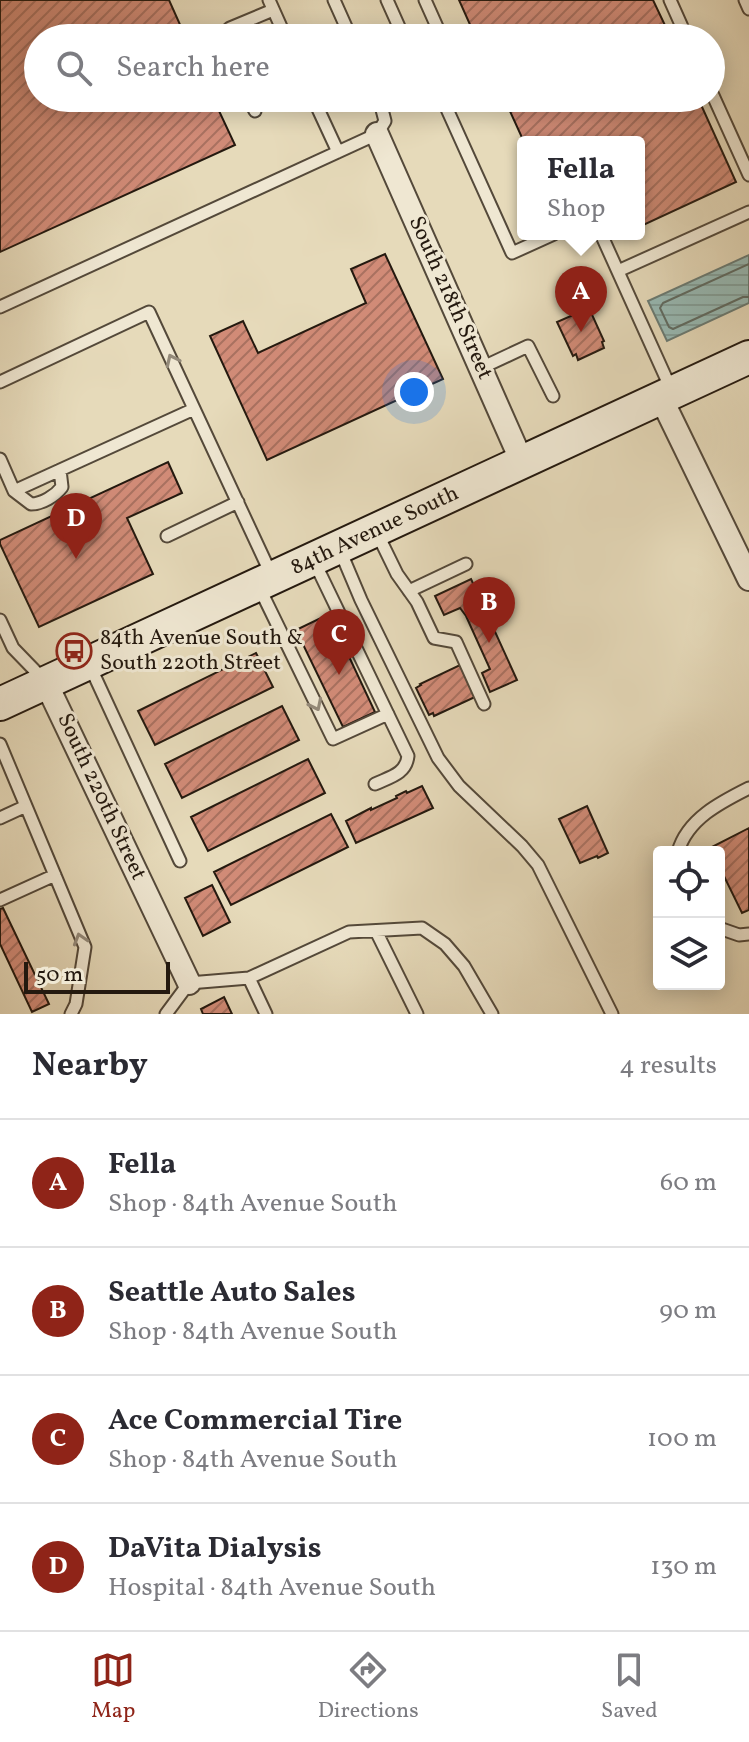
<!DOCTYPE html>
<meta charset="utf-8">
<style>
:root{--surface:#fff;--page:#f7f7f7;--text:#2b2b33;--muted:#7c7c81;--line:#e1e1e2;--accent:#8f2418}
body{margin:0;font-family:Vollkorn,serif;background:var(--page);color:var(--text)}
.controls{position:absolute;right:24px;bottom:24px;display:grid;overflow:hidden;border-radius:8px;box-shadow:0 4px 20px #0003}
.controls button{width:72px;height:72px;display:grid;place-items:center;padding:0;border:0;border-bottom:2px solid var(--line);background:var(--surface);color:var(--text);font:40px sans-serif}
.scale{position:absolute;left:24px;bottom:20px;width:146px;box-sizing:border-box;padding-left:8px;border:4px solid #24190f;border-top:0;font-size:22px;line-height:28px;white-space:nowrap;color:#24190f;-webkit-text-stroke:6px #efe7d2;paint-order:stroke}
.you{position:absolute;left:414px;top:392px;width:28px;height:28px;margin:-20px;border:6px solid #fff;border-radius:50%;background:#1a73e8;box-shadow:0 0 0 12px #1a73e833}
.badge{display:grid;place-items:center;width:52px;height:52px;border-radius:50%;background:var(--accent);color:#fff;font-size:26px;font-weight:700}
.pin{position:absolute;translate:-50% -66px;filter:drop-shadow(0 2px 4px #0008)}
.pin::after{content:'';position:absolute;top:42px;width:28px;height:24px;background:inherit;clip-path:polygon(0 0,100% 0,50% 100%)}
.popup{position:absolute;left:517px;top:136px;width:128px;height:104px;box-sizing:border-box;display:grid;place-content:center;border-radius:8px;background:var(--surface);filter:drop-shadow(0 2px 6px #0005);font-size:26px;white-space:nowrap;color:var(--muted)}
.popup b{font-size:30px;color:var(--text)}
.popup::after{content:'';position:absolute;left:50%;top:100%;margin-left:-16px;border:16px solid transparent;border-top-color:var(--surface)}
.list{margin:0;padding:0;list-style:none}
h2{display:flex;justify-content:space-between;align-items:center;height:104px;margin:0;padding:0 32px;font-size:34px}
h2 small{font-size:26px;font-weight:400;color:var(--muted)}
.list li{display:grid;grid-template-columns:52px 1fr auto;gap:24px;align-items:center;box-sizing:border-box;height:128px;padding:0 32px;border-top:2px solid var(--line)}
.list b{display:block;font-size:30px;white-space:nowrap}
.list p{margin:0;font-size:26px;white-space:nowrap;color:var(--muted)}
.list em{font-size:26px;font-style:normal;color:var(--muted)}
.icon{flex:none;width:44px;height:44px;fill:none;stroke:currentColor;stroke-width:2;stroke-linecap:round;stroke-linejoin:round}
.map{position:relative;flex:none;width:749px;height:1014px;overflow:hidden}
.search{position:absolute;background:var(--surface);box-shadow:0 4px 20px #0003;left:24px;right:24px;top:24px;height:88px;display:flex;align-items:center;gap:20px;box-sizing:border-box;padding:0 28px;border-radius:44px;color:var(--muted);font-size:30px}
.sheet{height:616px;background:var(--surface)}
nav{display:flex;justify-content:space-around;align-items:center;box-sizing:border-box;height:112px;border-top:2px solid var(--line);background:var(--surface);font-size:22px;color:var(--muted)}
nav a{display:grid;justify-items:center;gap:4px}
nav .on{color:var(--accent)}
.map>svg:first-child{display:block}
.water{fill:url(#water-rules);stroke:#697a73;stroke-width:2}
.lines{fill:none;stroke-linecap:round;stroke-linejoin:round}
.shore{stroke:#5e6a62;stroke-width:2}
.building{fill:url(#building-hatch);stroke:#24190f;stroke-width:2}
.service-casing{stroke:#54493a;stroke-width:15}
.minor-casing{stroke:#54493a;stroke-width:26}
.secondary-casing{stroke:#24190f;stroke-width:36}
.service{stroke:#efe7d2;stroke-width:11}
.minor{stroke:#efe7d2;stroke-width:22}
.secondary{stroke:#efe7d2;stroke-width:32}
.oneway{stroke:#948a7a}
.labels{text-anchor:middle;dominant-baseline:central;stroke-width:6;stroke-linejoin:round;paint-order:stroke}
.street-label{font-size:22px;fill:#24190f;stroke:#efe7d2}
.poi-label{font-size:22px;fill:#24190f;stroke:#efe7d2;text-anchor:start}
</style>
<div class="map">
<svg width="749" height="1014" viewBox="0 0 749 1014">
<defs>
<pattern id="water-rules" width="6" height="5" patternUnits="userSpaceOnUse" patternTransform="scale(2)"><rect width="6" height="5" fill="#97bab5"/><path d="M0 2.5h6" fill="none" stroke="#829f9a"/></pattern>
<pattern id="building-hatch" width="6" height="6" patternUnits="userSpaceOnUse" patternTransform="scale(2)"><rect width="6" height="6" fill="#d18b77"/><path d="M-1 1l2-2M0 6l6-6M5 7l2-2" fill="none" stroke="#a97160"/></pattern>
</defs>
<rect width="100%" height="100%" fill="#e6daba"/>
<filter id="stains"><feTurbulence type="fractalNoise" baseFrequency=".0025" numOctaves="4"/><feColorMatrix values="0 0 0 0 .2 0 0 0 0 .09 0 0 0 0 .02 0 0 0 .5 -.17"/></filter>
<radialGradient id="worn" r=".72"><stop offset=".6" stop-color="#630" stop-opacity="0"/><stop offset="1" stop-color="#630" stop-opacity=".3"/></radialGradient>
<path class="water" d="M749 255V303L667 341 648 301Z"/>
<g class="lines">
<path class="shore" d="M749 264 663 303 660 308 669 327 673 329 743 297H749"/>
</g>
<path class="building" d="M0 0H169L186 38H38V98H213L235 145 0 252Z
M459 0H653L671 38H476Z
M504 98H698L736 182 639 227V142H524Z
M385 254 443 379 267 460 210 336 243 321 258 353 366 303 351 269Z
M581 308 583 311 589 308 604 341 602 342 604 348 578 360 576 354 573 356 557 322 571 316 570 313Z
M168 462 182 493 127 518 153 574 39 627 0 544V540Z
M471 579 517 680 490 692 482 673 490 669 466 616 460 608 444 615 435 596Z
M329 614 375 712 343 727 296 630Z
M256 653 273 687 155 745 138 711Z
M460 665 475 697 434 716 433 713 429 715 416 688 421 685 420 684Z
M282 706 299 740 182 798 165 764Z
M308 759 325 793 208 851 191 817Z
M422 786 433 808 356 843 346 821 371 808V810L397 798 396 796 406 791 407 793Z
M587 806 608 853 598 858 597 856 580 863 559 819Z
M331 814 348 847 231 905 214 872Z
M749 828V910L742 913 719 866V852H712L710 848Z
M212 885 230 922 203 936 185 898Z
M3 908 49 1004 32 1012 0 944V909Z
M224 997 232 1014H203L201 1009Z"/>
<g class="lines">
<defs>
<path id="service" d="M269 0 286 38
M334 0 351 38
M387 0 404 38
M425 0 442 38
M670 0 687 38
M745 0 749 9
M223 38 222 35 230 28 273 10
M711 91 749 175
M248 98 255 111
M313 98 338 152
M442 98 512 253 554 234
M601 234 671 389
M618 271 749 212
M0 307 377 134 385 121 379 98
M481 368 528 346 553 396
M0 382 149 312 271 574
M0 459 14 491 31 504C42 504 55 496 62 487L60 470
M14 491 194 409
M376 531 397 574 417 602 434 638 456 642 484 704
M167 536 238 502
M339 548 361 600 438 758 459 786 522 846 538 865 612 1014
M314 561 408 756C406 774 390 777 375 784
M258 585 333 739 388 714
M409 591 466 564
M0 620 13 648 44 680
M89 664 180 861
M0 744 85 947 76 1004 71 1014
M0 818 26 806
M678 852C687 819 721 802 749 788
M0 900 55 875
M719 928 739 935 749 934
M376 931 417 1014
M249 978 266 1014
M166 1014 189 983 249 978 349 932 422 928 445 944 464 966 492 1014"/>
<path id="minor" d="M377 134 522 462
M661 398 749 579
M46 683 189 983"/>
<path id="secondary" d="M0 704 749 357"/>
</defs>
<use href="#service" class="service-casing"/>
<use href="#minor" class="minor-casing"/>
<use href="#secondary" class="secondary-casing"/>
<use href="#service" class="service"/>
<use href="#minor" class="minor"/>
<use href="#secondary" class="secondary"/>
</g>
<defs><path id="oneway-chevron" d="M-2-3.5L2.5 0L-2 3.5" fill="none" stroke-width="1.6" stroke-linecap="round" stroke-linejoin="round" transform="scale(2)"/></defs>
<g class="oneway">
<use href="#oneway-chevron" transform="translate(172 360) rotate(-115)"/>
<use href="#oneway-chevron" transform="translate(316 705) rotate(64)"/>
<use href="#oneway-chevron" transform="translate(80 939) rotate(-107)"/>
</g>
<defs>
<symbol id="bus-ring" viewBox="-11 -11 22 22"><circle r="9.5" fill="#efe7d2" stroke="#8f2418" stroke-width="1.5"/><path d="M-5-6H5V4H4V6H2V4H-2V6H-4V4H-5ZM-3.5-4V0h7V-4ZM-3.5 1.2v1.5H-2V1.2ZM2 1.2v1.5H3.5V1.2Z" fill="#8f2418"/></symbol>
</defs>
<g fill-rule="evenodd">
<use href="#bus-ring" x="54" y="631" width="40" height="40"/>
</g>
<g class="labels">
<g class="street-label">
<text transform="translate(450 298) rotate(66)">South 218th Street</text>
<text transform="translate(375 531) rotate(-25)">84th Avenue South</text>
<text transform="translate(101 797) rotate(65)">South 220th Street</text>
</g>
<g class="poi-label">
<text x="100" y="638">84th Avenue South &amp;<tspan x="100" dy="25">South 220th Street</tspan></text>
</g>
</g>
<rect width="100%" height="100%" filter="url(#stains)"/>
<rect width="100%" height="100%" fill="url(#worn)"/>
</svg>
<div class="controls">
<button><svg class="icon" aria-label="locate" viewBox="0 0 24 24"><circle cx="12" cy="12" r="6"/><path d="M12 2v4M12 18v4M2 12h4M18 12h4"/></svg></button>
<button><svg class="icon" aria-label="layers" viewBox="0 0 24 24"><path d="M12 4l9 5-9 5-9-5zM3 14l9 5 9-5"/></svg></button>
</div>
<div class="scale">50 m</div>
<div class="you"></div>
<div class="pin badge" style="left:581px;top:332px">A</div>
<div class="popup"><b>Fella</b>Shop</div>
<div class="pin badge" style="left:489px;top:643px">B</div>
<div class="pin badge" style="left:339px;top:675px">C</div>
<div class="pin badge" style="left:76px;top:559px">D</div>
<div class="search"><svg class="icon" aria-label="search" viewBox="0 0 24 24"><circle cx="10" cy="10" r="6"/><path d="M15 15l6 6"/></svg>Search here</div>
</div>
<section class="sheet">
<h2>Nearby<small>4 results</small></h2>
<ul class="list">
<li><span class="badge">A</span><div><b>Fella</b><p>Shop · 84th Avenue South</p></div><em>60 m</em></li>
<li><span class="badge">B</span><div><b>Seattle Auto Sales</b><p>Shop · 84th Avenue South</p></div><em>90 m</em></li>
<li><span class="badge">C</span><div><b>Ace Commercial Tire</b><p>Shop · 84th Avenue South</p></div><em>100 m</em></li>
<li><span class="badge">D</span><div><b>DaVita Dialysis</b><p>Hospital · 84th Avenue South</p></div><em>130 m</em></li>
</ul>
</section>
<nav>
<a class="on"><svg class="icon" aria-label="map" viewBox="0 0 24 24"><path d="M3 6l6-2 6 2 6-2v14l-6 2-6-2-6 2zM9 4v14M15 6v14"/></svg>Map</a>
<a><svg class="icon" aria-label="directions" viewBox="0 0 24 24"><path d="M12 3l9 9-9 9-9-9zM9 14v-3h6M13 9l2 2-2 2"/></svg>Directions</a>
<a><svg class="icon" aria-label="saved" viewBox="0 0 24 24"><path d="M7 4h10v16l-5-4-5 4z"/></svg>Saved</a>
</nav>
